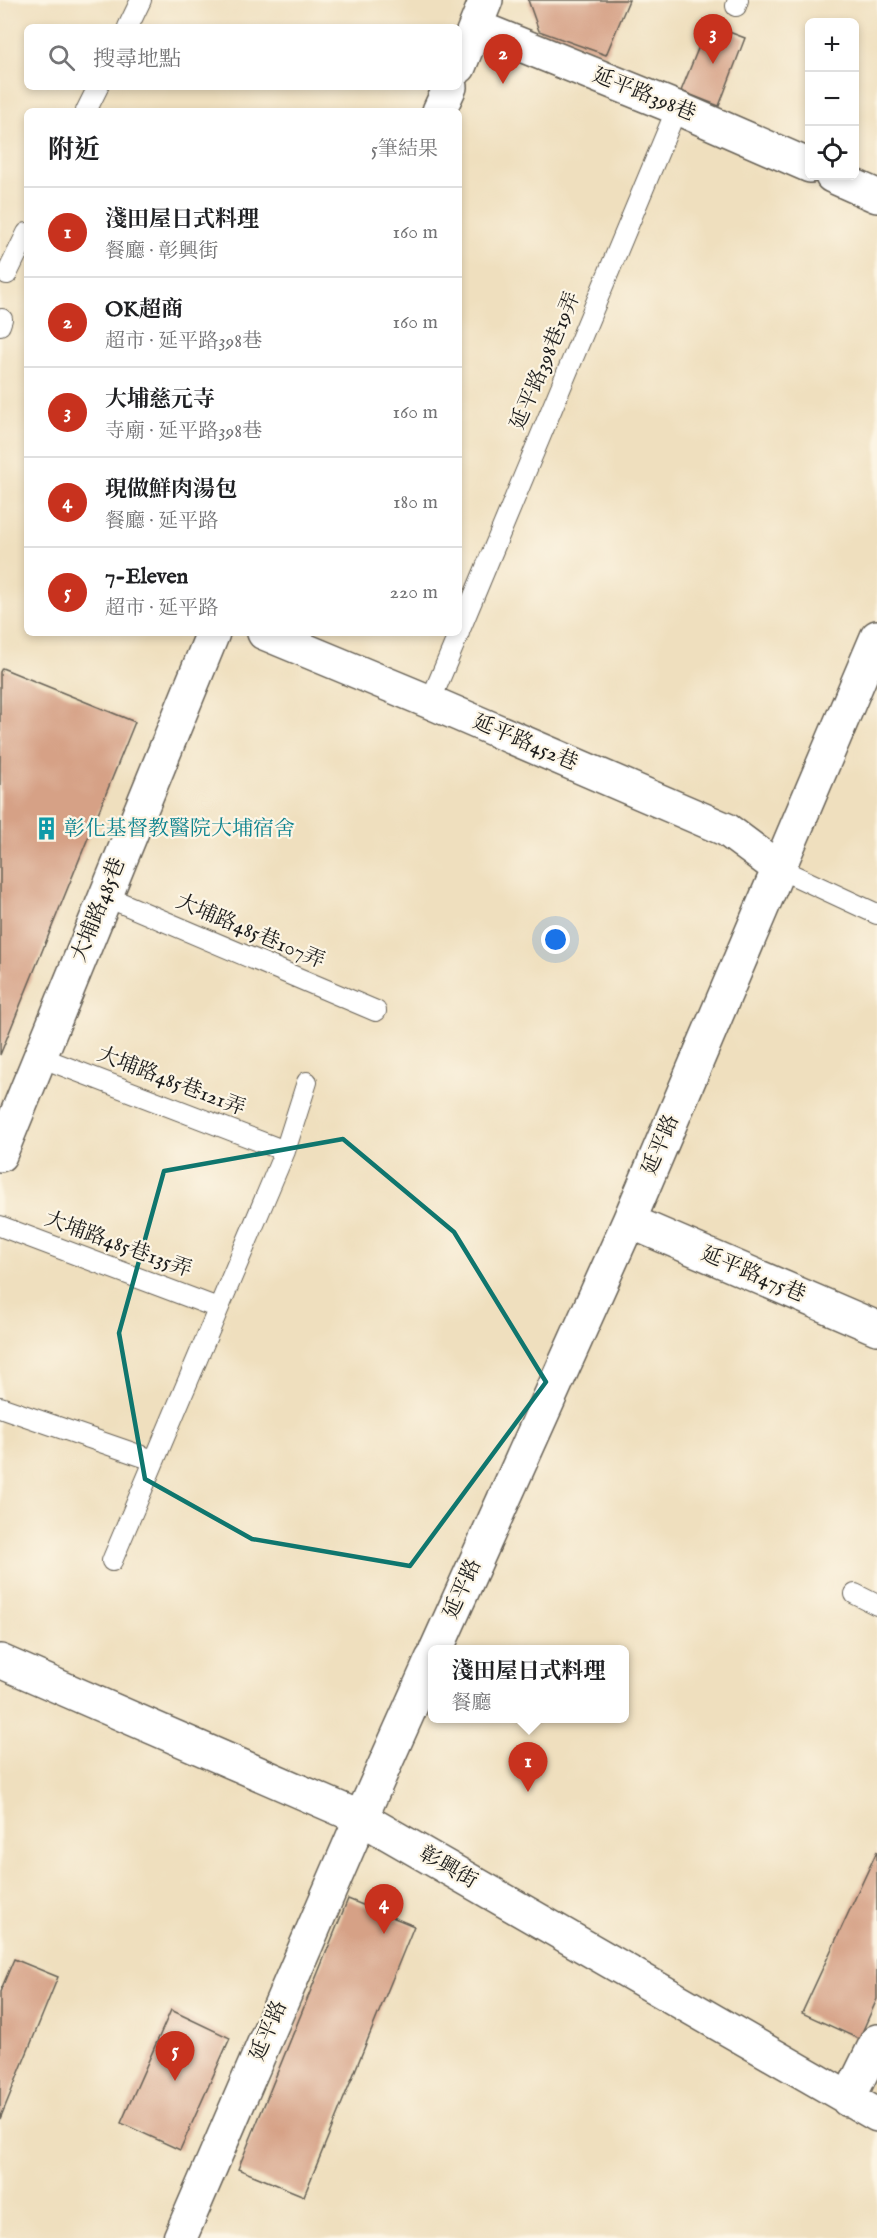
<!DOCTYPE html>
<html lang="zh-TW">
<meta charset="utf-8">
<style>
:root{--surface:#fff;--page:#f2f2f2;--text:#202124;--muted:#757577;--line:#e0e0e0;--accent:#c8321e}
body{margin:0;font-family:"IM FELL English","Noto Serif TC",serif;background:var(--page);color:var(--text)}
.controls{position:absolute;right:18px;top:18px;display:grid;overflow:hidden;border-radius:9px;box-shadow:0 3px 9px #0003}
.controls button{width:54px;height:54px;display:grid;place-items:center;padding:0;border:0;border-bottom:2px solid var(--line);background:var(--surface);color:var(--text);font:30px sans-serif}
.you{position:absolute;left:556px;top:940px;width:21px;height:21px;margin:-15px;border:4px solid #fff;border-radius:50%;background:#1a73e8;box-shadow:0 0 0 9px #1a73e833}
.badge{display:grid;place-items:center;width:39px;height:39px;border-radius:50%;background:var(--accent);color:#fff;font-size:20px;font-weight:700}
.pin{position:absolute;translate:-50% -50px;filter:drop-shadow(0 2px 3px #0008)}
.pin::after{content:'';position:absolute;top:32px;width:21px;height:18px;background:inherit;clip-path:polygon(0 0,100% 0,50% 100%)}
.popup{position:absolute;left:428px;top:1645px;width:201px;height:78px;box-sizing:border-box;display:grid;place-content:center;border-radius:9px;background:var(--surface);filter:drop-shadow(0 2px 4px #0005);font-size:20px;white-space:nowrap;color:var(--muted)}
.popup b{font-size:22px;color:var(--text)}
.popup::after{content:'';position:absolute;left:50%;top:100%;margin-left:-12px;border:12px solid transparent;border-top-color:var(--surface)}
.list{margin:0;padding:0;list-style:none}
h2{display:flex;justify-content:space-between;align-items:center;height:78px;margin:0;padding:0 24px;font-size:26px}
h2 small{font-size:20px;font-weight:400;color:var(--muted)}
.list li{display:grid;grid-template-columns:39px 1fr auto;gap:18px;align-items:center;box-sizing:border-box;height:90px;padding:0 24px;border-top:2px solid var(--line)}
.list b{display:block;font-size:22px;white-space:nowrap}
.list p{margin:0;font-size:20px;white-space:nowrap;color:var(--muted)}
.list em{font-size:20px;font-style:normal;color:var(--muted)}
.icon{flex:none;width:33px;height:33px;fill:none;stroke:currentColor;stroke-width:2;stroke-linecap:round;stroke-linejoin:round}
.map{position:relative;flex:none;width:877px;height:2238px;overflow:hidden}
.search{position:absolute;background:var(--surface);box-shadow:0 3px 9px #0003;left:24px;top:24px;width:438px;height:66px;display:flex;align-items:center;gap:15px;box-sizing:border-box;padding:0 21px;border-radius:9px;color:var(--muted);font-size:22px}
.panel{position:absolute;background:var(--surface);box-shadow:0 3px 9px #0003;left:24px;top:108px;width:438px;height:528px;border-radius:9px}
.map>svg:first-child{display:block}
.building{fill:#d6a186}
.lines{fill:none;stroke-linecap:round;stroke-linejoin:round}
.lane-casing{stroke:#666055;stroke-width:22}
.street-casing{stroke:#666055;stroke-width:36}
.lane{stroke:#fff;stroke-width:20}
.street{stroke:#fff;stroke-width:33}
.marked{fill:none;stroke:#0f766e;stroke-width:4.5;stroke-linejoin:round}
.labels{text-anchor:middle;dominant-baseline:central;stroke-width:4.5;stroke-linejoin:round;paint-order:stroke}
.street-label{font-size:21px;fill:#1c1c1c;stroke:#fcf5e5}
.culture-label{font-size:21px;fill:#0d838f;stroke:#fcf5e5;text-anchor:start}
</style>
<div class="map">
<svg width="877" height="2238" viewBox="0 0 877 2238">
<rect width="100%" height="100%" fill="#fcf5e5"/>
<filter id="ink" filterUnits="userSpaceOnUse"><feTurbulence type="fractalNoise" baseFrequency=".0167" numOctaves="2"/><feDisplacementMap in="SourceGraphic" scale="12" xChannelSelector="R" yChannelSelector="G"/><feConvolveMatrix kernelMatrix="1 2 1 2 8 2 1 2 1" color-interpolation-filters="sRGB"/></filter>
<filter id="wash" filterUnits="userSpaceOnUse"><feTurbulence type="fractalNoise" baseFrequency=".008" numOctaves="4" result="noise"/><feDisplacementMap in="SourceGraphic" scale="24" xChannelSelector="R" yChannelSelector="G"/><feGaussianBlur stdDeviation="1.35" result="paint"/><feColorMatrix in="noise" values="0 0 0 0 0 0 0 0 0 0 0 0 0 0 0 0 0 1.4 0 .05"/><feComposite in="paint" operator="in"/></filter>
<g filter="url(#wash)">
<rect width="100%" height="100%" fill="#efdfbe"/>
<g id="blocks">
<path class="building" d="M528 0H629L606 55 539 31Z
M708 24 745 38 719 106 681 91Z
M2 668 135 722 0 1055V672Z
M877 1851V1999L859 2039 802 2013Z
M348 1899 414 1926 304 2196 238 2169Z
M14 1959 58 1977 0 2119V1992Z
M171 2010 230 2038 180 2150 121 2123Z"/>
</g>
</g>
<g filter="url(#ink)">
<use href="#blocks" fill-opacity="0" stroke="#666055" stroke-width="1.5"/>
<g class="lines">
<defs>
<path id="lane" d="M736 6 738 0
M128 27 141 0
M86 111 98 87
M7 274 27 233
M0 325 2 319
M459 632 677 108
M430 702 459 633
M778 868 877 914
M105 896 376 1011
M40 1057 285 1151
M0 1226 218 1308
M0 1407 153 1460
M112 1561 285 1151 307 1082
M855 1594 877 1605"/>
<path id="street" d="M477 27 677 108 810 166
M459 67 486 0
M439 111 450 87
M832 176 877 196
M264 633 430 702 727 830 778 868
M0 1155 213 633
M629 1221 877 1328
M436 1650 629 1221 877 637
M0 1661 361 1818 877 2115
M848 2100 877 2041
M180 2238 361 1818 432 1659"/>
</defs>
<use href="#lane" class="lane-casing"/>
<use href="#street" class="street-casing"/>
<use href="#lane" class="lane"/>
<use href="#street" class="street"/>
</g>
</g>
<path class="marked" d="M343 1139 454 1232 546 1382 410 1566 252 1539 145 1479 119 1333 164 1171Z"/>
<defs>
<symbol id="building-bare" viewBox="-9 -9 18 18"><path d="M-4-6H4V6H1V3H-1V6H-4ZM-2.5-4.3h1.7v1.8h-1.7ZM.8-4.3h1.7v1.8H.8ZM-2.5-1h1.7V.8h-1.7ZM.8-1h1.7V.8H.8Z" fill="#0f9aa8" stroke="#fcf5e5" stroke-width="2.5" paint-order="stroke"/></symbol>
</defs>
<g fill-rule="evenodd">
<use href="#building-bare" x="30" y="812" width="33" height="33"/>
</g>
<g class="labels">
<g class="street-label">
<text transform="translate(644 95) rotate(22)">延平路398巷</text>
<text transform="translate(546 361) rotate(-67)">延平路398巷19弄</text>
<text transform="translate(525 743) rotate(23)">延平路452巷</text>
<text transform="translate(99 910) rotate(-68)">大埔路485巷</text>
<text transform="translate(250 932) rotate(23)">大埔路485巷107弄</text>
<text transform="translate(171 1082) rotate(21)">大埔路485巷121弄</text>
<text transform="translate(661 1145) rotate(-67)">延平路</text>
<text transform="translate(118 1245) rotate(20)">大埔路485巷135弄</text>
<text transform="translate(753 1275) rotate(23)">延平路475巷</text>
<text transform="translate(463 1589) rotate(-66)">延平路</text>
<text transform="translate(448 1868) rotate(30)">彰興街</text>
<text transform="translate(269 2031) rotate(-67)">延平路</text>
</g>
<g class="culture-label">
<text x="64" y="829">彰化基督教醫院大埔宿舍</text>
</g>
</g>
</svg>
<div class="controls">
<button>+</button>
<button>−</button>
<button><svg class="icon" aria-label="locate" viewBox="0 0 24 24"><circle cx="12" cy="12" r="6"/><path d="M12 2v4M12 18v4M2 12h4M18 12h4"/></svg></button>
</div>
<div class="you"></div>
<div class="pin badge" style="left:528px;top:1792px">1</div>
<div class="popup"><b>淺田屋日式料理</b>餐廳</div>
<div class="pin badge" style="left:503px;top:84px">2</div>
<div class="pin badge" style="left:713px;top:64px">3</div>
<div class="pin badge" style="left:384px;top:1934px">4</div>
<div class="pin badge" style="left:175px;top:2081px">5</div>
<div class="search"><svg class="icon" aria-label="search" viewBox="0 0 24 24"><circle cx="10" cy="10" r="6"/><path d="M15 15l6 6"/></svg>搜尋地點</div>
<section class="panel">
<h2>附近<small>5筆結果</small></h2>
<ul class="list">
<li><span class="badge">1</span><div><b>淺田屋日式料理</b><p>餐廳 · 彰興街</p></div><em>160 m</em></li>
<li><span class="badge">2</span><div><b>OK超商</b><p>超市 · 延平路398巷</p></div><em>160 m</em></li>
<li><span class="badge">3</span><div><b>大埔慈元寺</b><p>寺廟 · 延平路398巷</p></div><em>160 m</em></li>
<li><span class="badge">4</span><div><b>現做鮮肉湯包</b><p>餐廳 · 延平路</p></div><em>180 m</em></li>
<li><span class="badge">5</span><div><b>7-Eleven</b><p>超市 · 延平路</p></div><em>220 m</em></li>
</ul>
</section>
</div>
